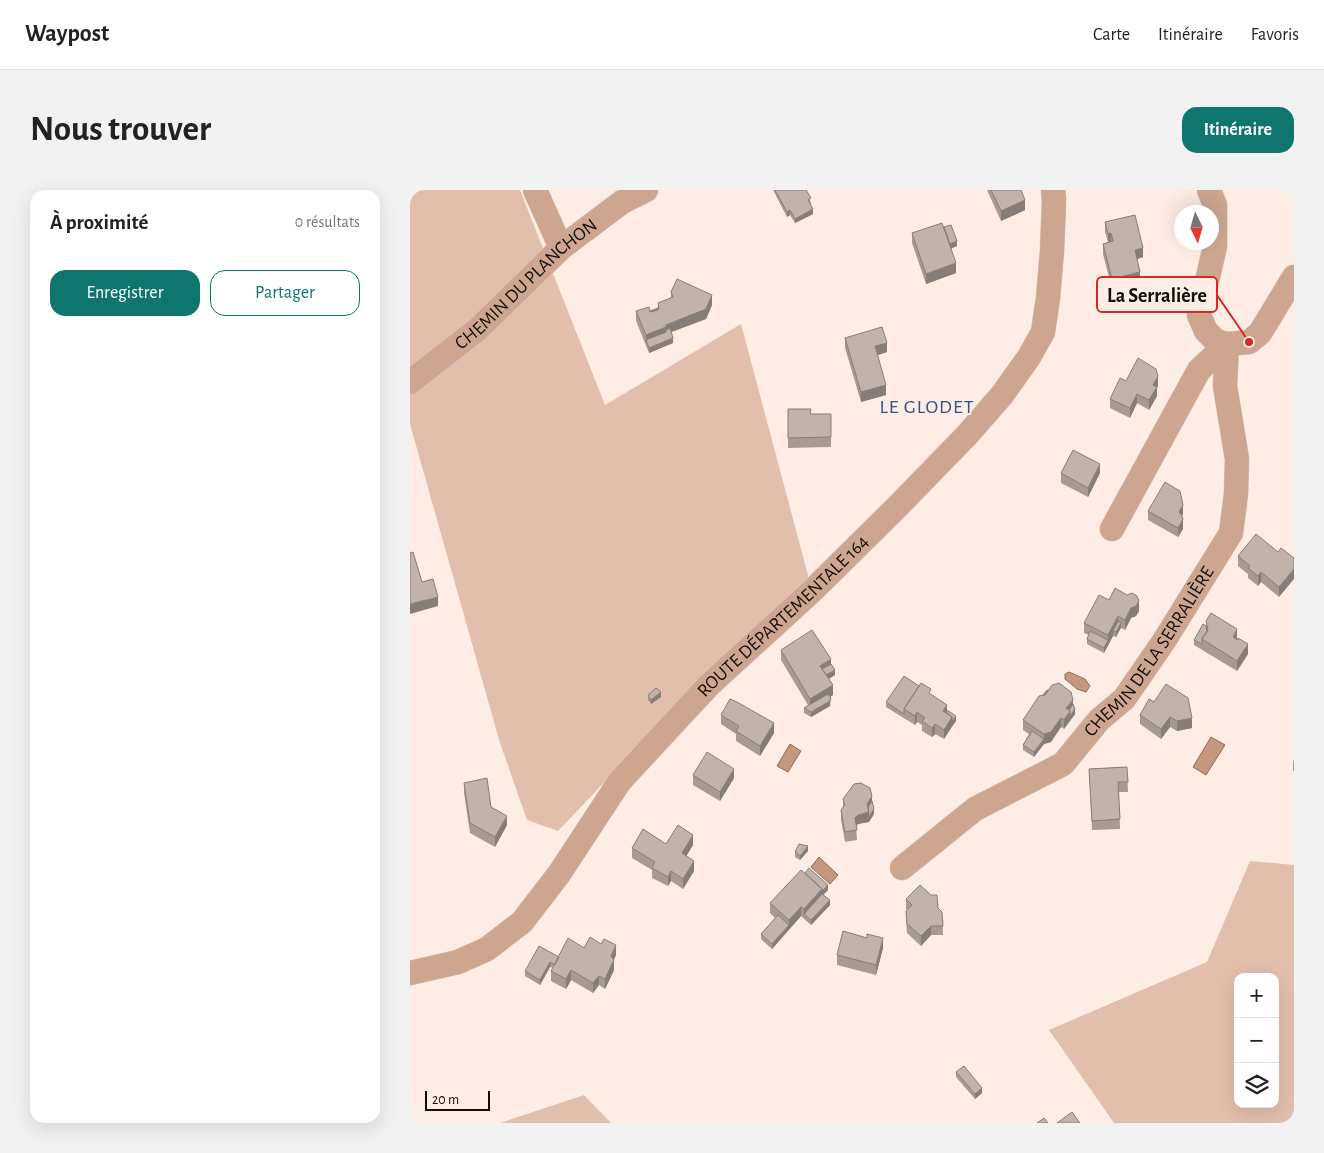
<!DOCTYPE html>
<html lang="fr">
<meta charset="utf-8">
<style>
:root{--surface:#fff;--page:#f2f2f2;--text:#222;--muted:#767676;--line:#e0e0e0;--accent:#0f766e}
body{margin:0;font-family:"Alegreya Sans",sans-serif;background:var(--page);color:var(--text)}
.controls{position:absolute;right:15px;bottom:15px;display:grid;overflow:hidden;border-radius:10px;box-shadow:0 5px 20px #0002}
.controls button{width:45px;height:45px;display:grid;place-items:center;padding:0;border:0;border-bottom:1px solid var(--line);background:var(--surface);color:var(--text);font:25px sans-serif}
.compass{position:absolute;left:764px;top:15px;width:45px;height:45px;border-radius:50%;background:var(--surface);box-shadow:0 5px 20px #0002;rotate:175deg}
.scale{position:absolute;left:15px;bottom:12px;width:65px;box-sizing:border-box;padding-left:5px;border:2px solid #110d0a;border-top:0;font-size:14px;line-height:18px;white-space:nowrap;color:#110d0a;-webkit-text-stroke:4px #fdede5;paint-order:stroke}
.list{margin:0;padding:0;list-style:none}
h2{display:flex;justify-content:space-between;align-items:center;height:65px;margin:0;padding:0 20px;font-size:21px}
h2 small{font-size:16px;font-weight:400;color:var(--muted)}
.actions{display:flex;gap:10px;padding:15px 20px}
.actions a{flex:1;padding:11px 0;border:1px solid var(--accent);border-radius:15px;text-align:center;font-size:18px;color:var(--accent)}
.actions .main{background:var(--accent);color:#fff}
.icon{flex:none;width:28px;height:28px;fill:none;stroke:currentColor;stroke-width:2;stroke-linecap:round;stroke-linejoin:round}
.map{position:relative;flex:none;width:884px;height:933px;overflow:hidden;border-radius:15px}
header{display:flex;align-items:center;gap:30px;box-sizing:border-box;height:70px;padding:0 25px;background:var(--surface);border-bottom:1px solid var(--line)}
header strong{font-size:24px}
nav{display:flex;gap:28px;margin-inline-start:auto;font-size:18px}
.intro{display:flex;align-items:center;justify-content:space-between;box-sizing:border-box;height:120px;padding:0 30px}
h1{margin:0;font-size:35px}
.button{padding:12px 22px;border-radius:15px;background:var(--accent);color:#fff;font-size:18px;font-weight:700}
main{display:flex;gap:30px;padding:0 30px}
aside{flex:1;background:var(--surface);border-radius:15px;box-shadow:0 5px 20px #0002}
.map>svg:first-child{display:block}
.green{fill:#e2bfac;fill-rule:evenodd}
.water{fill:#c5977e;stroke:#8f6e5b}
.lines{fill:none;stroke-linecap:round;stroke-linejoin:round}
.minor-casing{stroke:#d7c9c2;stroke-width:25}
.minor{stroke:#cea690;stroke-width:24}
.wall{fill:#a69a93}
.shaded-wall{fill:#877d78}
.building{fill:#c1b3ab;stroke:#877d78}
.labels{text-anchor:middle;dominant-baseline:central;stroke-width:4;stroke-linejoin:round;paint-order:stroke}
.street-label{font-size:19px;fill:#110d0a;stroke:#fdede5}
.neighbourhood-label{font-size:20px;letter-spacing:1px;fill:#31538a;stroke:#fdede5}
.leader{fill:none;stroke:#d62828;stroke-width:2}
.callout-dot{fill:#d62828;stroke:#fdede5;stroke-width:2}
.callout{fill:#fdede5;stroke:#d62828;stroke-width:2}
.callout-label{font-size:20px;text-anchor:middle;font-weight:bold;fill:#110d0a}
</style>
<header>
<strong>Waypost</strong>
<nav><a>Carte</a><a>Itinéraire</a><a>Favoris</a></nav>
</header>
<div class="intro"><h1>Nous trouver</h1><a class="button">Itinéraire</a></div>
<main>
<aside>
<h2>À proximité<small>0 résultats</small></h2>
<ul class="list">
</ul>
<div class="actions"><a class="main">Enregistrer</a><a>Partager</a></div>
</aside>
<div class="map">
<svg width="884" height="933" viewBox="0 0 884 933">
<rect width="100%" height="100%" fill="#fdede5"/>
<path class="green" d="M0 0H110L195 215 331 134 399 389 327 453 148 641 117 630 90 553 0 234Z
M840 671 884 675V933H704L639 840 797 772ZM828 787H865V914H828Z
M174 905 201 933H90Z"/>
<path class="water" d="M659 482 675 489 680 496 676 502 667 499 655 489V484Z
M801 547 815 555 796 585 783 577Z
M380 554 391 561 378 582 367 576Z
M409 667 428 685 420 694 401 677Z"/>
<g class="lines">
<defs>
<g id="minor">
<path d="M125 0 151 58"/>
<path d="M799 0 805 15V56L798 87 789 114V125L796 141 806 151 817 154 839 152 850 143 884 87"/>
<path id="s1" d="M0 192 67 140 151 58 212 12 236 0"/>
<path d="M702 339 789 180 817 154"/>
<path id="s2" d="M492 678 565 619 653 574 689 530 714 509 754 451 821 343 826 304 827 269 815 196 817 154"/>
<path id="s3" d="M0 783 48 772 77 759 112 732 149 684 210 591 299 495 402 401 488 316 557 245 592 205 619 167 633 142 638 108 642 61 644 11 643 0"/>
</g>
</defs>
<use href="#minor" class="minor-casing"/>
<use href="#minor" class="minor"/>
</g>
<path class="wall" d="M363 0H396L401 13 400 14 403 24 385 33 380 25 377 27Z
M577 0H611L615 20 591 31Z
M695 32 733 67 727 69 730 92 702 99 693 64V54L698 52 695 42Z
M534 37 547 56 541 58 546 83 516 94 502 53V43Z
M261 102 302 115 296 129 261 142 263 153 239 163 226 131V121H240L248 118V113L261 108Z
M435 148 477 162 468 165 476 205 451 212 435 158Z
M716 191 748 195 747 198V206L739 220 727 213 720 228 700 218V209Z
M378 219 401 224H421V257L378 258Z
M651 283H690L678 307 651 293Z
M738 321 773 324 772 326 773 339 768 347 738 330Z
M871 358 869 407 851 392 848 396 838 388V384L828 376V366L868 362Z
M699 410 729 421 726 426 721 428 715 440 711 438 706 447 703 446 694 463 677 454V449L679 445 674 443V433Z
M796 431 827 449 838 464 827 481 784 455V450L796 436Z
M371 460 421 474 425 485 418 489 423 505 420 507 421 508 420 516 401 527 394 523V518L398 515 371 470Z
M521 504 537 520 546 531 534 549 525 544 522 547 512 541V535L507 532 505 535 476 517V512Z
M238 505 251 507 241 514 238 510Z
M739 509 782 538 767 541 760 537 751 549 730 534V525Z
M663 514 665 524 654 539 651 537 641 552 634 554 624 567 613 560V555L619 544 613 540V530Z
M311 525 364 543 350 566 326 551V544L311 534Z
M884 570V581H883V571Z
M717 577 718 602H709L710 639 682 640 679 579Z
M283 585 324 588 310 611 283 595Z
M54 593 81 617 97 635 85 657 60 643 54 603Z
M433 609 462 611 464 624 459 632 448 634 446 636 447 650 435 652 431 630V620L433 617Z
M256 654 283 655 276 666 284 681 273 699 261 691 258 696 242 688V680L222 668V658Z
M398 661 390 670 385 667V662Z
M395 683 418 700 413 705 420 715 401 735 391 726 362 759 351 749V744L365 728 360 723V713Z
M496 709 528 718 532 722 533 745H521L511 756 497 743 496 731V721L497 720 496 719Z
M457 748 473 758 466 785 427 775V765Z
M174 758 206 765 204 770V780L195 799 189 795 183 803 161 790 156 799 141 791V781L143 778 140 777 130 795 115 786V781Z
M546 882 572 903 565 909 546 887Z"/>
<path class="shaded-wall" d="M615 10V20L591 31V21Z
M403 19V24L385 33V29Z
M380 20V25L377 27V22Z
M701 43V53L698 54V44Z
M547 51V56L538 60V55Z
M733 58V67L725 70V60Z
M546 73V83L516 94V84Z
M730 82V92L702 99V89Z
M302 105V115L296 129 256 144 236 150V145L256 135Z
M263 148V153L239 163V158Z
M477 153V162L465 166V156Z
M748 186V195L747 198V206L739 220V210L743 195Z
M476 195V205L451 212V202Z
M727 204V213L720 228V218Z
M690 274V283L678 307V298Z
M773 315V324L769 332V322Z
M773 329V339L768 347V338Z
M884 379V389L869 407V397Z
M851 382V392L848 396V386Z
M28 407V416L0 424V414Z
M729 411V421L726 426 721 428 715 440V430L721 418Z
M708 426V436L703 441V446L694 463V458L698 450V445Z
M711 433V437L706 447V442Z
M827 439V449L823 457V447Z
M838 454V464L827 481V471Z
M421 469V479L412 484 410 476Z
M425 480V485L414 492V487Z
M423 495V505L400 519V509Z
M251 502V507L241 514V510Z
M663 510V519L660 523V531L654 539V530L656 518Z
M420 511V516L401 527V522Z
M537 515V525L533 521Z
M665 519V524L660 531V526Z
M507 522V532L505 535V526Z
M546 526V531L542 536V531Z
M542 527V536L534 549V540Z
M760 527V537L751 549V539Z
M651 528V537L641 552 634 554 624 567V562L634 549V544Z
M782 528V538L767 541V531Z
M364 533V543L350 566V556Z
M525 534V544L522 547V538Z
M324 579V588L310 611V602Z
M462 606V616L464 619V624L459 632 448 634 445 638V628L457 614Z
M97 626V635L85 657V647Z
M283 645V655L272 673V663Z
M398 656V661L390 670V666Z
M284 671V681L273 699V689Z
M261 681V691L258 696V687Z
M418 695V700L394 724V719L412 699Z
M420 710V715L401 735V730Z
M391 717V726L362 759V754L379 735V730Z
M521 736V745L511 756V746Z
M473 748V758L466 785V775Z
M206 755V765L201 775V766Z
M204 770V780L195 799V789Z
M140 772V777L130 795V790Z
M161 780V790L156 799V789Z
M189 786V795L183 803V793Z
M572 898V903L565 909V904Z"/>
<path class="building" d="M365 0H396L401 8 398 10 403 19 385 29 380 20 377 22Z
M581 0H611L615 10 591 21Z
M725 25 733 58 725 60 730 82 702 89 693 54 703 51 701 43 698 44 695 32Z
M532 33 546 73 516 84 502 43Z
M541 35 547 51 540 54 534 37Z
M267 89 302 105 296 119 256 135V137L236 145 226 121 239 117 240 122 249 119 248 113 263 107 261 102Z
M248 118V120L240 122V121Z
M472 137 477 153 465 156 476 195 451 202 435 148Z
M260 138 263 148 239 158 236 150 256 142V140Z
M728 168 746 179 748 186 743 195 747 197 739 210 727 204 720 218 700 209 710 188 716 191Z
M378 219H401L400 224H421V247L378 248Z
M663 260 690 274 678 298 651 283Z
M755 292 770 301 773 315 769 322 771 324 773 329 768 338 738 321Z
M846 344 868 362 871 358 884 368V379L869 397 851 382 848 386 838 378 840 376 828 366Z
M3 362 12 392 23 389 28 407 0 414V363Z
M705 398 717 405 722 403 727 406 729 411 726 416 721 418 715 430 708 426 698 445 674 433 689 405 699 410Z
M801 423 827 439 823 447 828 450V448L838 454 827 471 792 449 798 440 796 431Z
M708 431 711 433 706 442 703 441Z
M793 434 796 436 797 441 792 449V454L784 450Z
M402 440 421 469 410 476 423 495 400 509 371 460Z
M680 441 698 450 694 458 677 449Z
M421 474 425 480 416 485 412 479Z
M494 486 509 496 494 519V524L476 512Z
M511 493 521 499 519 503 537 515 533 521 542 527 534 540 525 534 522 538 512 531 515 528 507 522 505 526 494 519Z
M649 493 661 502 663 510 656 518 660 521 654 530 651 528 641 542 634 544 613 530 629 506 635 505 642 495Z
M756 494 778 508 782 528 767 531 760 527 751 539 730 525 739 509 744 512Z
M246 498 251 502 241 510 238 505Z
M638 500 635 505H633L636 501Z
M418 504 421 508 420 511 401 522 394 518Z
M320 509 327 512 364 533 350 556 326 541 329 536 311 525Z
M663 514 665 519 660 526V521L659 520Z
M537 520 546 526 542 531V527L536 522Z
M622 541 634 549 624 562 613 555Z
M297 562 324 579 310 602 283 585Z
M717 577 718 592H708L710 629 682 631 679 579Z
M77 588 81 617 97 626 85 647 60 633 54 593Z
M451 593 460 598 462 606 457 614 459 622 448 625 445 628 447 640 435 642 431 620 435 615 433 609 444 594Z
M462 611 464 619 459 627 458 617Z
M268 635 283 645 272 663 284 671 273 689 261 681 258 687 242 678 245 672 222 658 233 639 256 654Z
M389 654 398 656 390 666 385 662Z
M399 678 418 695 412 701V699L395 683Z
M391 680 412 699 394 719 391 717 379 730 360 713Z
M510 695 521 705H527L528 718 532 722 533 736H521L511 746 497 734 496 721 502 715 496 709Z
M412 704 420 710 401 730 394 724Z
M368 725 379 735 362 754 351 744Z
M433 741 457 748V744L473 748 466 775 427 765Z
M180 747 191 754 194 749 206 755 201 766 204 770 195 789 189 786 183 793 161 780 156 789 141 781 158 748 174 758Z
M129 756 149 767 145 775 140 772 130 790 115 781Z
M554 876 572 898 565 904 546 882Z
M662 922 670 933H647Z
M634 928 638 933H627Z"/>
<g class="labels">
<g class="street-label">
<text stroke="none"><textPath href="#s1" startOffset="152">CHEMIN DU PLANCHON</textPath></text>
<text stroke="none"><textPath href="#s3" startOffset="529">ROUTE DÉPARTEMENTALE 164</textPath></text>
<text stroke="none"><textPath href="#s2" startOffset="335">CHEMIN DE LA SERRALIÈRE</textPath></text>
</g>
<g class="neighbourhood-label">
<text x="517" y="217">LE GLODET</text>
</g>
</g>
<path class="leader" d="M839 152L807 105"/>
<circle class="callout-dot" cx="839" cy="152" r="5"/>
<rect class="callout" x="687" y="87" width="120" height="35" rx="5"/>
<g class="callout-label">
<text x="747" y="112">La Serralière</text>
</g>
</svg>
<div class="controls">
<button>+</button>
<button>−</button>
<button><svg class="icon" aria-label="layers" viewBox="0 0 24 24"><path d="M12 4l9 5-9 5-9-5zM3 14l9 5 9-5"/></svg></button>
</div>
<svg class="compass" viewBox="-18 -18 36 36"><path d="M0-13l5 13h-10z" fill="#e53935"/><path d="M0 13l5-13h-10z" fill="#767676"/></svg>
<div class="scale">20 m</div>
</div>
</main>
